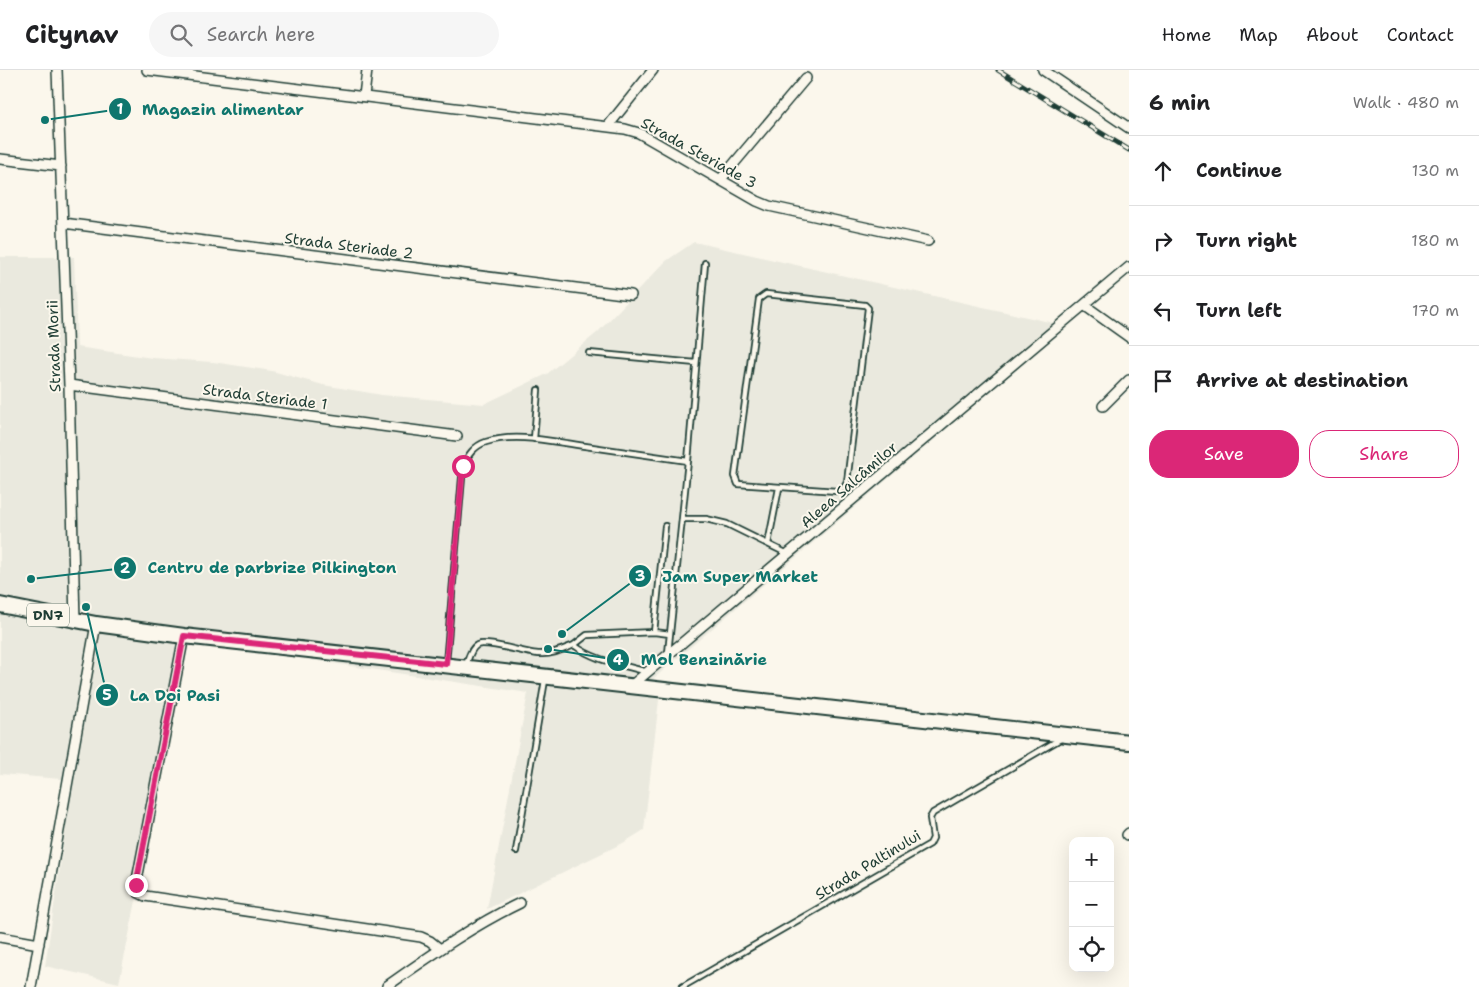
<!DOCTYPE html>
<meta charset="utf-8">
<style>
:root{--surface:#fff;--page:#f6f6f6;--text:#202124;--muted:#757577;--line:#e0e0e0;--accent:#db2777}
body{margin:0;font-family:"Shantell Sans",sans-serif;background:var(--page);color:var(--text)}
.controls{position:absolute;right:15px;bottom:15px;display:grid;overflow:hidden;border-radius:10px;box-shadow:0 5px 20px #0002}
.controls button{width:45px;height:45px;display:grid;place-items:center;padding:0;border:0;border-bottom:1px solid var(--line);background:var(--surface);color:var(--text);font:25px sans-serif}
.stop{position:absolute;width:15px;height:15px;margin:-11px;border:4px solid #db2777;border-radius:50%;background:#fff}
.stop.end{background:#db2777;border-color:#fff;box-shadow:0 1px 5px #0008}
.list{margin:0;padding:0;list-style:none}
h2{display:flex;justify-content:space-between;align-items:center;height:65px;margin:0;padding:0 20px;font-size:21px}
h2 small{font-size:16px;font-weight:400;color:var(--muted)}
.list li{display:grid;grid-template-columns:32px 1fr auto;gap:15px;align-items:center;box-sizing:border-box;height:70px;padding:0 20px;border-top:1px solid var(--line)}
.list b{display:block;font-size:19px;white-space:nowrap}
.list em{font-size:16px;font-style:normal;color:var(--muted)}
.actions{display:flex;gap:10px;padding:15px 20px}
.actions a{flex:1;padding:11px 0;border:1px solid var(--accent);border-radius:20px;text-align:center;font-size:18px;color:var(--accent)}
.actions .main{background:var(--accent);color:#fff}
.icon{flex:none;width:28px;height:28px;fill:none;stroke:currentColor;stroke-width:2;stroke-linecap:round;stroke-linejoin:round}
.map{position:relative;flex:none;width:1129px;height:917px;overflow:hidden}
header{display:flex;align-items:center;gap:30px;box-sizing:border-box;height:70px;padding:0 25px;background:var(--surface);border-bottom:1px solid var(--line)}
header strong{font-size:24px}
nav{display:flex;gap:28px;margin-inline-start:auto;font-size:18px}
.search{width:350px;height:45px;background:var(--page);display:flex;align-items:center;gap:12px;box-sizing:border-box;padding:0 18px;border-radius:28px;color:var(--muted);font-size:19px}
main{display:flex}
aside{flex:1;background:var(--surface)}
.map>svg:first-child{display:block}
.built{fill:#eae9de}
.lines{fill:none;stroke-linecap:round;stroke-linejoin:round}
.service-casing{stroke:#1f3d34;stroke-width:8}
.minor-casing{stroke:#1f3d34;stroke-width:12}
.primary-casing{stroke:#1f3d34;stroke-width:18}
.service{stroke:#fbf7ec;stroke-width:4.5}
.minor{stroke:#fbf7ec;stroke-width:9}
.primary{stroke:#fbf7ec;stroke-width:14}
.rail-casing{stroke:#1f3d34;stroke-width:5}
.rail{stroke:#fbf7ec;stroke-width:3;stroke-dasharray:9;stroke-linecap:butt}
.route{stroke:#db2777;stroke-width:6}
.labels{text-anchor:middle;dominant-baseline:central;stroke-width:4;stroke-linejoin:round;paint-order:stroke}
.shield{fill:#fbf7ec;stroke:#61756b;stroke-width:1}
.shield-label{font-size:14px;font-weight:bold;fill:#1f3d34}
.street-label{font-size:15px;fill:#1f3d34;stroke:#fbf7ec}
.leader{fill:none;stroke:#0f766e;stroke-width:2}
.callout-dot{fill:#0f766e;stroke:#fbf7ec;stroke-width:2}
.mark-label{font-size:15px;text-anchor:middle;font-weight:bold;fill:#fff}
.callout-label{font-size:16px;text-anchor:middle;font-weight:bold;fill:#0f766e;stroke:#fbf7ec;stroke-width:4;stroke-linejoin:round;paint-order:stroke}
</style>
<header>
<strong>Citynav</strong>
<div class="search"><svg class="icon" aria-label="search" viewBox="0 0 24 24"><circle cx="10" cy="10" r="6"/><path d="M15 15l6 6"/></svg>Search here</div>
<nav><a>Home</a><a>Map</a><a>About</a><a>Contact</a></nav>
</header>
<main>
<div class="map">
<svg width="1129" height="917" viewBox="0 0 1129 917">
<rect width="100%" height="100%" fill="#fbf7ec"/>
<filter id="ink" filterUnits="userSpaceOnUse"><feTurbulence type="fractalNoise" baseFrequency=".02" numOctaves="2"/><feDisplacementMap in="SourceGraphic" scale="10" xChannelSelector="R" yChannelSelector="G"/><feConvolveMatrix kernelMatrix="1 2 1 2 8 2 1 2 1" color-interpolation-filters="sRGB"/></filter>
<g filter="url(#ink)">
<path class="built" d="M694 172 1067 256 653 609 659 630 644 760 623 773 487 839 528 623 187 571 155 739 119 913 45 896 73 710 0 704V187H74L77 277 152 288 213 292 272 301 323 315 382 325 484 334 547 304 598 262 666 191Z"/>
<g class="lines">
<defs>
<path id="service" d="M766 224 865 235 868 238 847 412 844 418 837 421 738 414 735 406 759 229Z
M589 283 696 293
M534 369 538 320
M682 449H706L727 454 788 484
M665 456 654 562 670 564
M768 474 779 418
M574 575 587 565 654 562
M668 583 688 391 705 193
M446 593 463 396C468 385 474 376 486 372 517 362 553 372 585 376 619 381 653 386 688 391
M466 595C468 589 471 578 477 575 487 570 526 584 540 584 552 585 564 579 574 575 594 591 624 595 648 602
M516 781 545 610
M682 917 930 774 933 768 930 748 933 743 1062 668"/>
<path id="minor" d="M57 0 69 315 75 551
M147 0 625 59 639 63 757 131 769 136 928 171
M1043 0 1129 58
M364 26 367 0
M608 56 653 0
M0 89 61 96
M721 109 806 8
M63 153 631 225
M1084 235 1129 267
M69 315 457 366
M1103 336 1129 310
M184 566 136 815 139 823 145 826 421 867 430 871 440 879
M632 615 1129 197
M1127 765 1129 763
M0 867 39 874
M387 916C430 886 472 856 520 833
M31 917 96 554"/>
<path id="primary" d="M0 535 96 554 184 566 1129 672"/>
</defs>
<use href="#service" class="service-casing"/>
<use href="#minor" class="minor-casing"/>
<use href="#primary" class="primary-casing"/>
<use href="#service" class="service"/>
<use href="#minor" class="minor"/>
<use href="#primary" class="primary"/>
<defs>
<path id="rail" d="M998 0 1129 80"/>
</defs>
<use href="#rail" class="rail-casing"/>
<use href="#rail" class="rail"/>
</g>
</g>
<g class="lines" filter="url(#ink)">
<path class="route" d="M136 815 184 566 446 594 463 396"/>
</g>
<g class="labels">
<rect class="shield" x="27" y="533.5" width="42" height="23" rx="4"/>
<g class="shield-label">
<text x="48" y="545">DN7</text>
</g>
<g class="street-label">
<text transform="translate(699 83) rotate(29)">Strada Steriade 3</text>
<text transform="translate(349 176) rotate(7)">Strada Steriade 2</text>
<text transform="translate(54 276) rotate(-92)">Strada Morii</text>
<text transform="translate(265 327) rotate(7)">Strada Steriade 1</text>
<text transform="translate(849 415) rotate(-41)">Aleea Salcâmilor</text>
<text transform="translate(868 795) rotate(-31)">Strada Paltinului</text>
</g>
</g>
<path class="leader" d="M45 50L120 39M31 509L125 498M562 564L640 506M548 579L618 590M86 537L107 625"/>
<g class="callout-dot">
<circle cx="45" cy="50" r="5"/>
<circle cx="31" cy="509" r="5"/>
<circle cx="562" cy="564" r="5"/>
<circle cx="548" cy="579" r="5"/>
<circle cx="86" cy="537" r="5"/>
<circle cx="120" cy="39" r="12"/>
<circle cx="125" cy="498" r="12"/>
<circle cx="640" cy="506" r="12"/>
<circle cx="618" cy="590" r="12"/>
<circle cx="107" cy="625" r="12"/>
</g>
<g class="mark-label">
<text x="120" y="44">1</text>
<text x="125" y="503">2</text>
<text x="640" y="511">3</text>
<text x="618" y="595">4</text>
<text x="107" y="630">5</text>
</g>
<g class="callout-label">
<text x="223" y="45">Magazin alimentar</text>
<text x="272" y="503">Centru de parbrize Pilkington</text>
<text x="740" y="512">Jam Super Market</text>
<text x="704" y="595">Mol Benzinărie</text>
<text x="175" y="631">La Doi Pasi</text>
</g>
</svg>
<div class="controls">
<button>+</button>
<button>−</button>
<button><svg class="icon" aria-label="locate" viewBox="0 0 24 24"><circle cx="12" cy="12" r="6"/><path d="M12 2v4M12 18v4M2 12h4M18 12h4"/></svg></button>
</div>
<div class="stop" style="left:463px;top:396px"></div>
<div class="stop end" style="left:136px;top:815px"></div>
</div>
<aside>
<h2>6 min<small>Walk · 480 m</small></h2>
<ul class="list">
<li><svg class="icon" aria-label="ahead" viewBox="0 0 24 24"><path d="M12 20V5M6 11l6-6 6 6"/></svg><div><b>Continue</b></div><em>130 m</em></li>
<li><svg class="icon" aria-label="right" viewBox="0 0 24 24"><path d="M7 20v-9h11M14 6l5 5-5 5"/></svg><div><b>Turn right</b></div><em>180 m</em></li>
<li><svg class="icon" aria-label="left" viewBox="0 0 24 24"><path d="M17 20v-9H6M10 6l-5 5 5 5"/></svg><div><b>Turn left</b></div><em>170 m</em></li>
<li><svg class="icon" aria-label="arrive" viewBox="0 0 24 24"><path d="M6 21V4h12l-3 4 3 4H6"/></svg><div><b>Arrive at destination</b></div></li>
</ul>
<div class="actions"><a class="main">Save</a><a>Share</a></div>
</aside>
</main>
